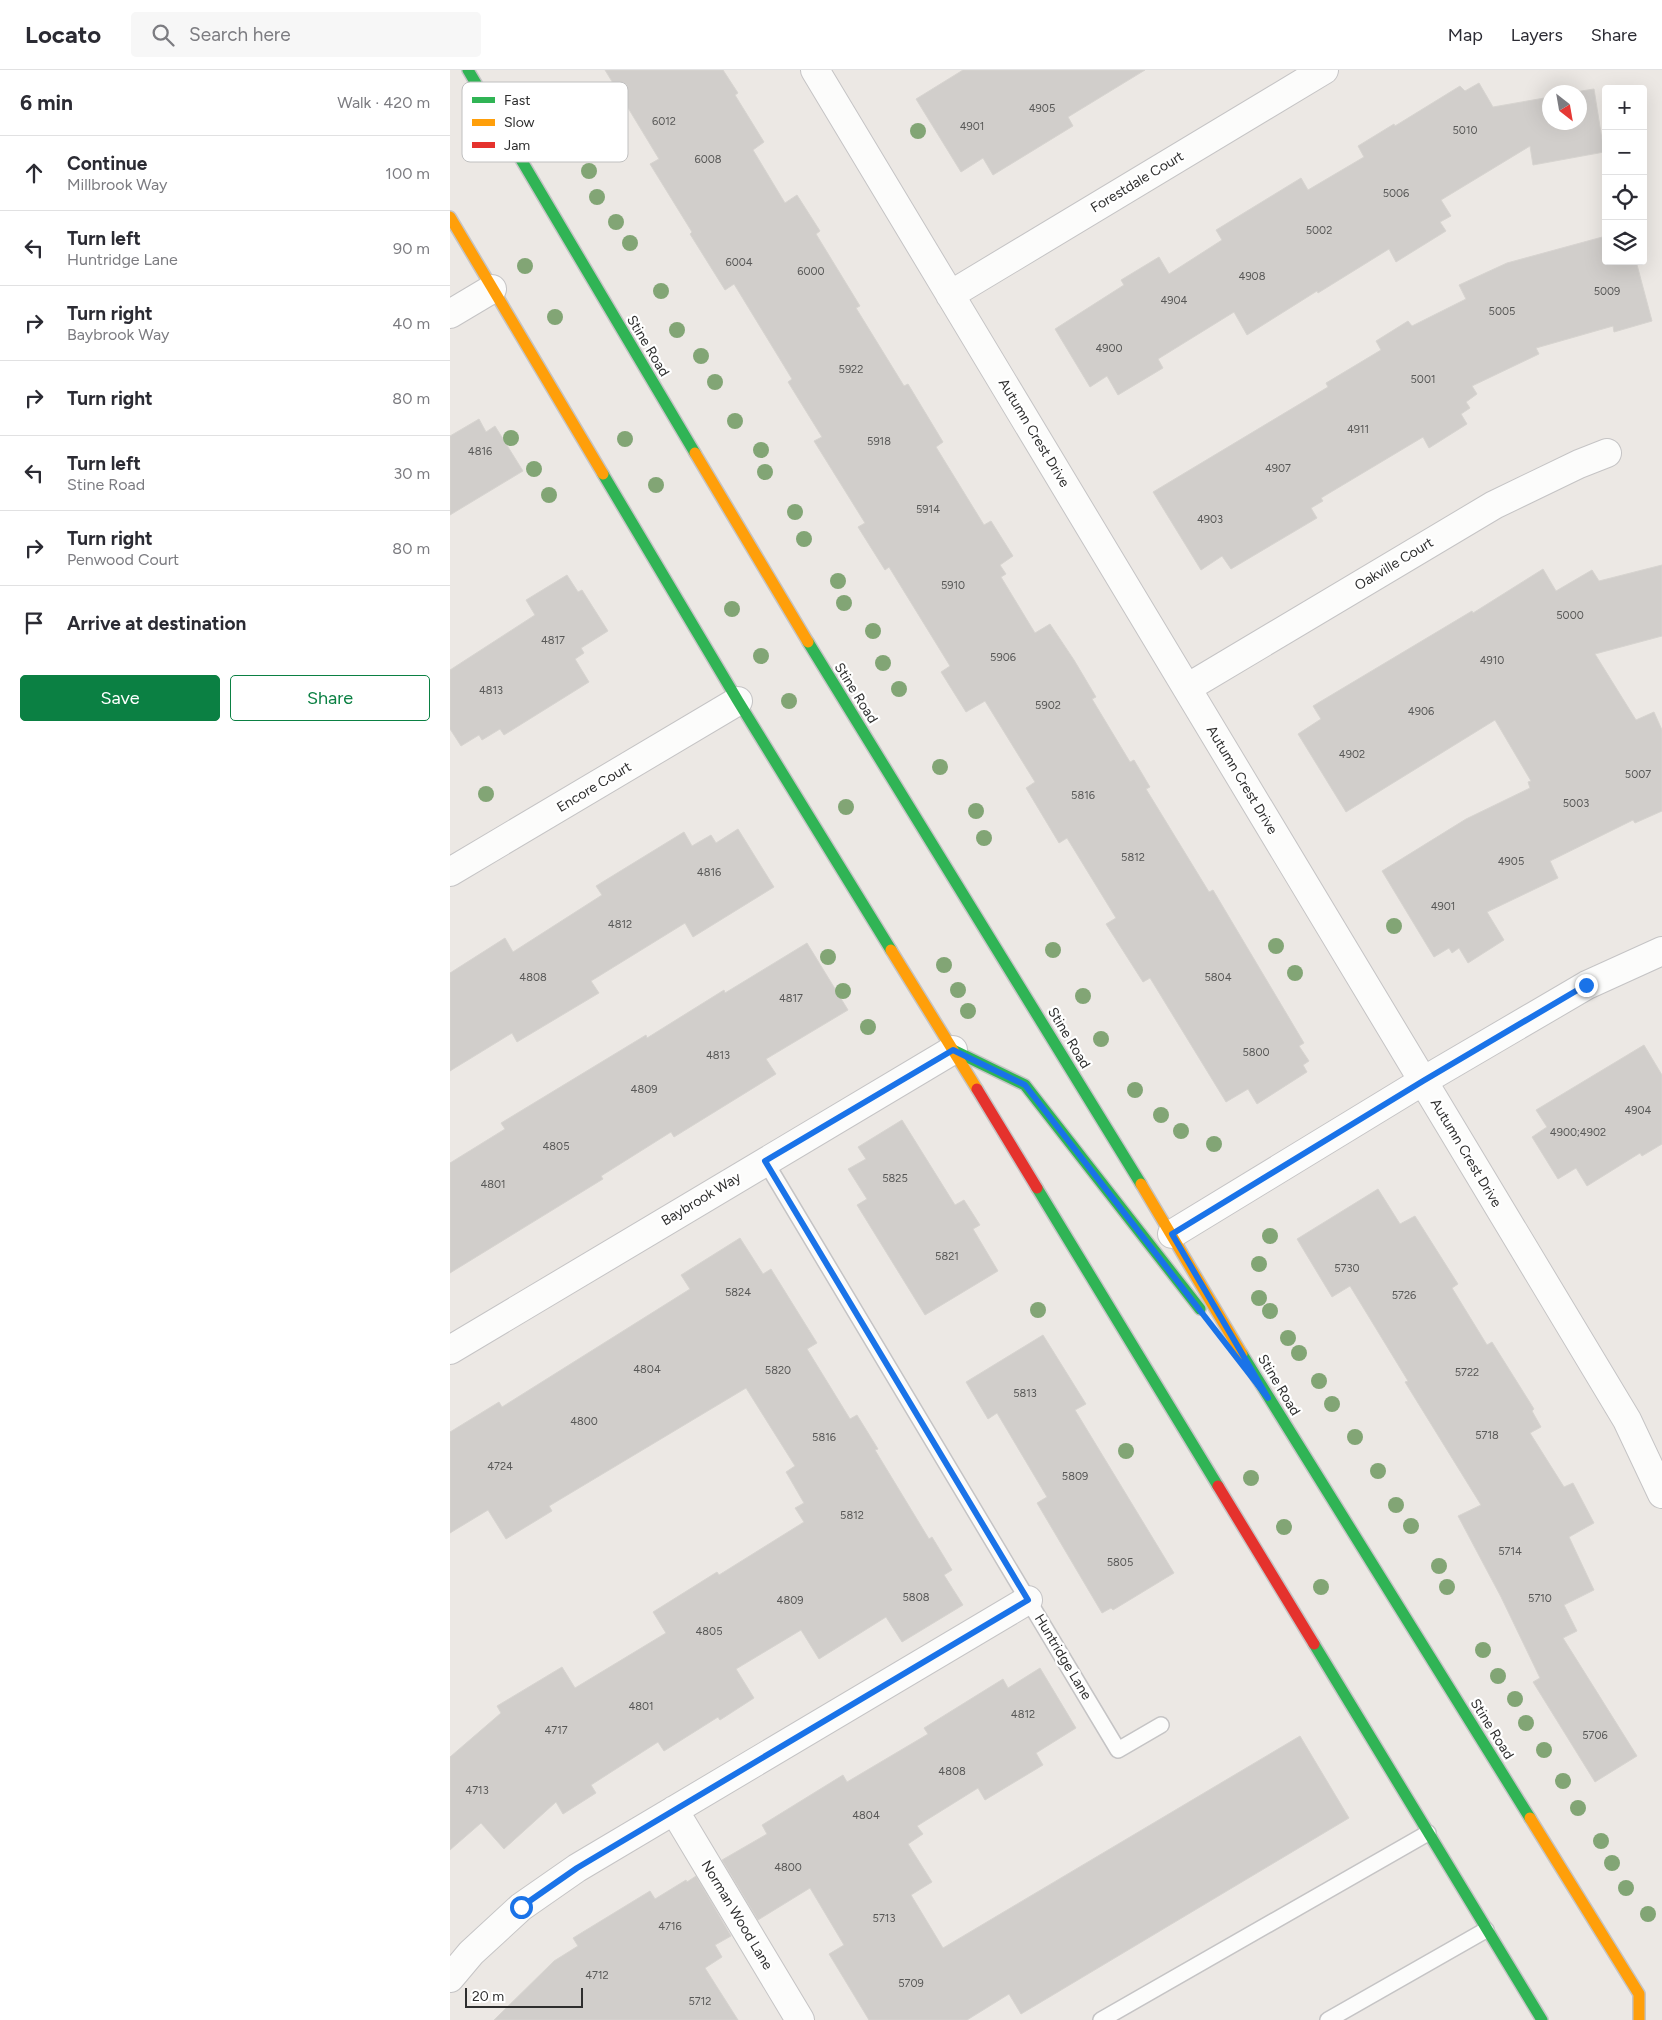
<!DOCTYPE html>
<meta charset="utf-8">
<style>
:root{--surface:#fff;--page:#f7f7f7;--text:#2b2b33;--muted:#7c7c81;--line:#e1e1e2;--accent:#0b8043}
body{margin:0;font-family:Figtree,sans-serif;background:var(--page);color:var(--text)}
.controls{position:absolute;right:15px;top:15px;display:grid;overflow:hidden;border-radius:5px;box-shadow:0 5px 20px #0002}
.controls button{width:45px;height:45px;display:grid;place-items:center;padding:0;border:0;border-bottom:1px solid var(--line);background:var(--surface);color:var(--text);font:25px sans-serif}
.compass{position:absolute;left:1092px;top:15px;width:45px;height:45px;border-radius:50%;background:var(--surface);box-shadow:0 5px 20px #0002;rotate:149deg}
.scale{position:absolute;left:15px;bottom:12px;width:118px;box-sizing:border-box;padding-left:5px;border:2px solid #2e2e2e;border-top:0;font-size:14px;line-height:18px;white-space:nowrap;color:#2e2e2e;-webkit-text-stroke:4px #fff;paint-order:stroke}
.stop{position:absolute;width:15px;height:15px;margin:-11px;border:4px solid #1a73e8;border-radius:50%;background:#fff}
.stop.end{background:#1a73e8;border-color:#fff;box-shadow:0 1px 5px #0008}
.list{margin:0;padding:0;list-style:none}
h2{display:flex;justify-content:space-between;align-items:center;height:65px;margin:0;padding:0 20px;font-size:21px}
h2 small{font-size:16px;font-weight:400;color:var(--muted)}
.list li{display:grid;grid-template-columns:32px 1fr auto;gap:15px;align-items:center;box-sizing:border-box;height:75px;padding:0 20px;border-top:1px solid var(--line)}
.list b{display:block;font-size:19px;white-space:nowrap}
.list p{margin:0;font-size:16px;white-space:nowrap;color:var(--muted)}
.list em{font-size:16px;font-style:normal;color:var(--muted)}
.actions{display:flex;gap:10px;padding:15px 20px}
.actions a{flex:1;padding:11px 0;border:1px solid var(--accent);border-radius:5px;text-align:center;font-size:18px;color:var(--accent)}
.actions .main{background:var(--accent);color:#fff}
.icon{flex:none;width:28px;height:28px;fill:none;stroke:currentColor;stroke-width:2;stroke-linecap:round;stroke-linejoin:round}
.map{position:relative;flex:none;width:1212px;height:1950px;overflow:hidden}
header{display:flex;align-items:center;gap:30px;box-sizing:border-box;height:70px;padding:0 25px;background:var(--surface);border-bottom:1px solid var(--line)}
header strong{font-size:24px}
nav{display:flex;gap:28px;margin-inline-start:auto;font-size:18px}
.search{width:350px;height:45px;background:var(--page);display:flex;align-items:center;gap:12px;box-sizing:border-box;padding:0 18px;border-radius:5px;color:var(--muted);font-size:19px}
main{display:flex}
aside{flex:1;background:var(--surface)}
.map>svg:first-child{display:block}
.building{fill:#d1cecb;stroke:#d7d4d0}
.lines{fill:none;stroke-linecap:round;stroke-linejoin:round}
.lane-casing{stroke:#c5c4c5;stroke-width:18}
.street-casing{stroke:#c5c4c5;stroke-width:30}
.fast-casing{stroke:#c5c4c5;stroke-width:14}
.slow-casing{stroke:#c5c4c5;stroke-width:14}
.jam-casing{stroke:#c5c4c5;stroke-width:14}
.lane{stroke:#fcfcfb;stroke-width:15}
.street{stroke:#fcfcfb;stroke-width:28}
.fast{stroke:#30b455;stroke-width:11}
.slow{stroke:#ff9f0a;stroke-width:11}
.jam{stroke:#e5322d;stroke-width:11}
.tree{fill:#82a575}
.route{stroke:#1a73e8;stroke-width:6}
.labels{text-anchor:middle;dominant-baseline:central;stroke-width:4.5;stroke-linejoin:round;paint-order:stroke}
.number-label{font-size:11px;fill:#585857}
.street-label{font-size:14px;fill:#2e2e2e;stroke:#fff}
.key{fill:#fff;stroke:#c0c0c0;stroke-width:1}
.key-label{font-size:14px;fill:#2e2e2e}
</style>
<header>
<strong>Locato</strong>
<div class="search"><svg class="icon" aria-label="search" viewBox="0 0 24 24"><circle cx="10" cy="10" r="6"/><path d="M15 15l6 6"/></svg>Search here</div>
<nav><a>Map</a><a>Layers</a><a>Share</a></nav>
</header>
<main>
<aside>
<h2>6 min<small>Walk · 420 m</small></h2>
<ul class="list">
<li><svg class="icon" aria-label="ahead" viewBox="0 0 24 24"><path d="M12 20V5M6 11l6-6 6 6"/></svg><div><b>Continue</b><p>Millbrook Way</p></div><em>100 m</em></li>
<li><svg class="icon" aria-label="left" viewBox="0 0 24 24"><path d="M17 20v-9H6M10 6l-5 5 5 5"/></svg><div><b>Turn left</b><p>Huntridge Lane</p></div><em>90 m</em></li>
<li><svg class="icon" aria-label="right" viewBox="0 0 24 24"><path d="M7 20v-9h11M14 6l5 5-5 5"/></svg><div><b>Turn right</b><p>Baybrook Way</p></div><em>40 m</em></li>
<li><svg class="icon" aria-label="right" viewBox="0 0 24 24"><path d="M7 20v-9h11M14 6l5 5-5 5"/></svg><div><b>Turn right</b></div><em>80 m</em></li>
<li><svg class="icon" aria-label="left" viewBox="0 0 24 24"><path d="M17 20v-9H6M10 6l-5 5 5 5"/></svg><div><b>Turn left</b><p>Stine Road</p></div><em>30 m</em></li>
<li><svg class="icon" aria-label="right" viewBox="0 0 24 24"><path d="M7 20v-9h11M14 6l5 5-5 5"/></svg><div><b>Turn right</b><p>Penwood Court</p></div><em>80 m</em></li>
<li><svg class="icon" aria-label="arrive" viewBox="0 0 24 24"><path d="M6 21V4h12l-3 4 3 4H6"/></svg><div><b>Arrive at destination</b></div></li>
</ul>
<div class="actions"><a class="main">Save</a><a>Share</a></div>
</aside>
<div class="map">
<svg width="1212" height="1950" viewBox="0 0 1212 1950">
<rect width="100%" height="100%" fill="#ece8e4"/>
<path class="building" d="M155 0H273L288 23 285 25 314 72 303 80 335 133 347 125 370 161 366 164 410 236 406 238 454 316 458 314 493 372 486 377 534 455 541 451 563 486 550 495 556 504 551 507 585 563 600 554 624 590 646 627 642 629 680 692 684 690 700 717 696 719 759 822 763 820 854 973 849 976 859 991 853 995 857 1002 807 1034 798 1019 776 1032 700 908 693 912 656 854 666 848 617 768 609 773 576 718 585 712 535 631 516 642 491 602 500 596 439 497 435 500 408 457 415 453 364 371 372 367 338 312 342 309 284 214 275 220 240 164 242 162 200 94 209 89Z
M513 0H695L618 47 623 56 543 105 533 88 511 102 466 29Z
M1029 13 1043 37 1100 27V52H1130V22H1125L1144 19 1154 82 1083 95 1080 76 991 130 1001 146 990 152 996 161 946 192 939 179 868 223 867 221 797 265 784 242 708 289 713 298 668 325 657 306 640 317 605 259 674 215 671 210 709 187 719 204 772 170 766 160 851 108 858 120 914 87 908 76 944 54 945 56 1010 16 1015 21Z
M1156 166V191H1186L1202 251 1164 262 1163 256 1086 278 1089 284 1022 316 1027 324 1016 332 1020 338 1011 344 1017 354 979 378 973 367 871 428 873 431 861 438 867 448 781 499 772 486 751 500 703 422 878 317 876 313 931 280 926 271 958 251 962 256 1016 229 1009 215 1057 193Z
M29 349 36 362 45 356 73 401 0 445V366Z
M1212 495V566L1145 584 1186 650 1204 642 1212 660V741L1185 753 1183 750 1100 791 1108 808 1037 842 1054 870 1018 893 1009 878 1002 883 999 878 984 887 932 801 1016 749 1080 718 1078 712 1081 711 1045 650 896 742 848 664 871 649 863 636 1022 541 1023 543 1093 499 1106 521 1142 500 1149 511Z
M117 505 128 522 132 520 158 561 131 578 134 583 125 589 139 612 54 665 50 659 32 670 29 665 11 676 0 659V600L85 545 76 530Z
M288 759 324 817 243 867 235 853 141 911 149 923 67 972 62 963 0 1001V903L55 868 63 882 152 825 146 816 234 762 242 776 261 765 266 773Z
M357 873 398 940 316 989 326 1004 224 1067 221 1062 151 1106 153 1109 0 1203V1093L55 1059 51 1053 196 965 197 968 274 920 275 923Z
M1194 975 1212 1005V1074L1192 1086 1190 1083 1137 1116 1126 1098 1108 1109 1082 1067 1097 1057 1086 1040Z
M452 1050 505 1135 514 1130 530 1155 523 1159 548 1201 475 1245 407 1135 417 1129 398 1099 416 1089 408 1077Z
M928 1119 950 1154 965 1146 1008 1214 1002 1218 1037 1275 1042 1272 1084 1339 1082 1341 1091 1357 1080 1363 1114 1417 1123 1413 1144 1453 1119 1467 1144 1520 1114 1535 1127 1561 1113 1568 1187 1686 1145 1712 1083 1612 1090 1608 1051 1527 1008 1446 1031 1435 955 1312 958 1311 900 1216 882 1227 847 1169Z
M290 1168 313 1204 321 1199 367 1273 357 1279 400 1349 407 1345 428 1379 425 1380 479 1469 482 1467 502 1500 494 1505 513 1535 452 1572 436 1547 369 1589 351 1560 286 1599 304 1628 270 1650 268 1647 214 1681 208 1672 141 1715 146 1723 113 1744 106 1732 54 1779 31 1753 0 1780V1687L51 1643 47 1636 112 1597 125 1618 216 1563 203 1542 267 1502 269 1505 354 1452 345 1438 354 1433 336 1402 345 1396 296 1318 99 1436 102 1441 56 1469 38 1440 0 1463V1362L49 1332 52 1337 240 1219 231 1205Z
M593 1265 636 1334 625 1340 724 1503 663 1540 661 1538 652 1543 587 1433 597 1427 547 1343 538 1349 516 1312Z
M590 1598 626 1658 586 1683 593 1695 535 1730 528 1718 467 1756 473 1764 458 1774 482 1812 461 1825 493 1878 850 1666 899 1748 571 1944 559 1924 517 1950H419L379 1884 394 1875 360 1818 308 1850 272 1790 317 1764 312 1755 393 1705 397 1712 478 1664 474 1658 553 1609 558 1618Z
M246 1806 281 1866 265 1875 272 1887 255 1898 288 1950H44L104 1891 128 1876 123 1868 200 1821 205 1829 236 1810 237 1812Z"/>
<g class="lines">
<defs>
<path id="lane" d="M315 1091 668 1680 711 1655
M651 1950 978 1763
M878 1950 1036 1860"/>
<path id="street" d="M365 0 1177 1350 1212 1424
M500 225 874 0
M0 244 42 219
M737 618 1044 435 1129 394 1157 383
M0 802 288 631
M722 1164 973 1011 1137 915 1212 881
M0 1280 503 980
M224 1740 350 1950
M0 1908 21 1883 71 1837 127 1798 578 1530"/>
<path id="fast" d="M18 0 245 383
M153 404 288 631 441 880
M358 572 691 1114
M503 980 575 1015 750 1239
M587 1118 768 1416
M792 1284 1080 1748
M864 1574 1092 1950"/>
<path id="slow" d="M0 147 153 404
M245 383 358 572
M441 880 527 1019
M691 1114 792 1284
M1080 1748 1189 1924V1950"/>
<path id="jam" d="M527 1019 587 1118
M768 1416 864 1574"/>
</defs>
<use href="#lane" class="lane-casing"/>
<use href="#street" class="street-casing"/>
<use href="#fast" class="fast-casing"/>
<use href="#slow" class="slow-casing"/>
<use href="#jam" class="jam-casing"/>
<use href="#lane" class="lane"/>
<use href="#street" class="street"/>
<use href="#fast" class="fast"/>
<use href="#slow" class="slow"/>
<use href="#jam" class="jam"/>
</g>
<g class="tree">
<circle cx="468" cy="61" r="8"/>
<circle cx="139" cy="101" r="8"/>
<circle cx="147" cy="127" r="8"/>
<circle cx="166" cy="152" r="8"/>
<circle cx="180" cy="173" r="8"/>
<circle cx="75" cy="196" r="8"/>
<circle cx="211" cy="221" r="8"/>
<circle cx="105" cy="247" r="8"/>
<circle cx="227" cy="260" r="8"/>
<circle cx="251" cy="286" r="8"/>
<circle cx="265" cy="312" r="8"/>
<circle cx="285" cy="351" r="8"/>
<circle cx="61" cy="368" r="8"/>
<circle cx="175" cy="369" r="8"/>
<circle cx="311" cy="380" r="8"/>
<circle cx="84" cy="399" r="8"/>
<circle cx="315" cy="402" r="8"/>
<circle cx="206" cy="415" r="8"/>
<circle cx="99" cy="425" r="8"/>
<circle cx="345" cy="442" r="8"/>
<circle cx="354" cy="469" r="8"/>
<circle cx="388" cy="511" r="8"/>
<circle cx="394" cy="533" r="8"/>
<circle cx="282" cy="539" r="8"/>
<circle cx="423" cy="561" r="8"/>
<circle cx="311" cy="586" r="8"/>
<circle cx="433" cy="593" r="8"/>
<circle cx="449" cy="619" r="8"/>
<circle cx="339" cy="631" r="8"/>
<circle cx="490" cy="697" r="8"/>
<circle cx="36" cy="724" r="8"/>
<circle cx="396" cy="737" r="8"/>
<circle cx="526" cy="741" r="8"/>
<circle cx="534" cy="768" r="8"/>
<circle cx="944" cy="856" r="8"/>
<circle cx="826" cy="876" r="8"/>
<circle cx="603" cy="880" r="8"/>
<circle cx="378" cy="887" r="8"/>
<circle cx="494" cy="895" r="8"/>
<circle cx="845" cy="903" r="8"/>
<circle cx="508" cy="920" r="8"/>
<circle cx="393" cy="921" r="8"/>
<circle cx="633" cy="926" r="8"/>
<circle cx="518" cy="941" r="8"/>
<circle cx="418" cy="957" r="8"/>
<circle cx="651" cy="969" r="8"/>
<circle cx="685" cy="1020" r="8"/>
<circle cx="711" cy="1045" r="8"/>
<circle cx="731" cy="1061" r="8"/>
<circle cx="764" cy="1074" r="8"/>
<circle cx="820" cy="1166" r="8"/>
<circle cx="809" cy="1194" r="8"/>
<circle cx="809" cy="1228" r="8"/>
<circle cx="588" cy="1240" r="8"/>
<circle cx="820" cy="1241" r="8"/>
<circle cx="838" cy="1268" r="8"/>
<circle cx="849" cy="1283" r="8"/>
<circle cx="869" cy="1311" r="8"/>
<circle cx="882" cy="1334" r="8"/>
<circle cx="905" cy="1367" r="8"/>
<circle cx="676" cy="1381" r="8"/>
<circle cx="928" cy="1401" r="8"/>
<circle cx="801" cy="1408" r="8"/>
<circle cx="946" cy="1435" r="8"/>
<circle cx="961" cy="1456" r="8"/>
<circle cx="834" cy="1457" r="8"/>
<circle cx="989" cy="1496" r="8"/>
<circle cx="871" cy="1517" r="8"/>
<circle cx="997" cy="1517" r="8"/>
<circle cx="1033" cy="1580" r="8"/>
<circle cx="1048" cy="1606" r="8"/>
<circle cx="1065" cy="1629" r="8"/>
<circle cx="1076" cy="1653" r="8"/>
<circle cx="1094" cy="1680" r="8"/>
<circle cx="1113" cy="1711" r="8"/>
<circle cx="1128" cy="1738" r="8"/>
<circle cx="1151" cy="1771" r="8"/>
<circle cx="1162" cy="1793" r="8"/>
<circle cx="1176" cy="1818" r="8"/>
<circle cx="1198" cy="1844" r="8"/>
</g>
<g class="lines">
<path class="route" d="M71 1837 127 1798 578 1530 315 1091 503 980 575 1015 818 1328 722 1164 973 1011 1136 915"/>
</g>
<g class="labels">
<g class="number-label">
<text x="592" y="38">4905</text>
<text x="214" y="51">6012</text>
<text x="522" y="56">4901</text>
<text x="1015" y="60">5010</text>
<text x="258" y="89">6008</text>
<text x="946" y="123">5006</text>
<text x="869" y="160">5002</text>
<text x="289" y="192">6004</text>
<text x="361" y="201">6000</text>
<text x="802" y="206">4908</text>
<text x="1157" y="221">5009</text>
<text x="724" y="230">4904</text>
<text x="1052" y="241">5005</text>
<text x="659" y="278">4900</text>
<text x="401" y="299">5922</text>
<text x="973" y="309">5001</text>
<text x="908" y="359">4911</text>
<text x="429" y="371">5918</text>
<text x="30" y="381">4816</text>
<text x="828" y="398">4907</text>
<text x="478" y="439">5914</text>
<text x="760" y="449">4903</text>
<text x="503" y="515">5910</text>
<text x="1120" y="545">5000</text>
<text x="103" y="570">4817</text>
<text x="553" y="587">5906</text>
<text x="1042" y="590">4910</text>
<text x="41" y="620">4813</text>
<text x="598" y="635">5902</text>
<text x="971" y="641">4906</text>
<text x="902" y="684">4902</text>
<text x="1188" y="704">5007</text>
<text x="633" y="725">5816</text>
<text x="1126" y="733">5003</text>
<text x="683" y="787">5812</text>
<text x="1061" y="791">4905</text>
<text x="259" y="802">4816</text>
<text x="993" y="836">4901</text>
<text x="170" y="854">4812</text>
<text x="83" y="907">4808</text>
<text x="768" y="907">5804</text>
<text x="341" y="928">4817</text>
<text x="806" y="982">5800</text>
<text x="268" y="985">4813</text>
<text x="194" y="1019">4809</text>
<text x="1188" y="1040">4904</text>
<text x="1128" y="1062">4900;4902</text>
<text x="106" y="1076">4805</text>
<text x="445" y="1108">5825</text>
<text x="43" y="1114">4801</text>
<text x="497" y="1186">5821</text>
<text x="897" y="1198">5730</text>
<text x="288" y="1222">5824</text>
<text x="954" y="1225">5726</text>
<text x="197" y="1299">4804</text>
<text x="328" y="1300">5820</text>
<text x="1017" y="1302">5722</text>
<text x="575" y="1323">5813</text>
<text x="134" y="1351">4800</text>
<text x="1037" y="1365">5718</text>
<text x="374" y="1367">5816</text>
<text x="50" y="1396">4724</text>
<text x="625" y="1406">5809</text>
<text x="402" y="1445">5812</text>
<text x="1060" y="1481">5714</text>
<text x="670" y="1492">5805</text>
<text x="466" y="1527">5808</text>
<text x="1090" y="1528">5710</text>
<text x="340" y="1530">4809</text>
<text x="259" y="1561">4805</text>
<text x="191" y="1636">4801</text>
<text x="573" y="1644">4812</text>
<text x="106" y="1660">4717</text>
<text x="1145" y="1665">5706</text>
<text x="502" y="1701">4808</text>
<text x="27" y="1720">4713</text>
<text x="416" y="1745">4804</text>
<text x="338" y="1797">4800</text>
<text x="434" y="1848">5713</text>
<text x="220" y="1856">4716</text>
<text x="147" y="1905">4712</text>
<text x="461" y="1913">5709</text>
<text x="250" y="1931">5712</text>
</g>
<g class="street-label">
<text transform="translate(687 112) rotate(-31)">Forestdale Court</text>
<text transform="translate(198 276) rotate(59)">Stine Road</text>
<text transform="translate(584 363) rotate(59)">Autumn Crest Drive</text>
<text transform="translate(944 494) rotate(-31)">Oakville Court</text>
<text transform="translate(406 623) rotate(58)">Stine Road</text>
<text transform="translate(792 710) rotate(59)">Autumn Crest Drive</text>
<text transform="translate(144 717) rotate(-31)">Encore Court</text>
<text transform="translate(619 968) rotate(59)">Stine Road</text>
<text transform="translate(1016 1083) rotate(59)">Autumn Crest Drive</text>
<text transform="translate(251 1129) rotate(-31)">Baybrook Way</text>
<text transform="translate(829 1315) rotate(59)">Stine Road</text>
<text transform="translate(613 1587) rotate(59)">Huntridge Lane</text>
<text transform="translate(1042 1659) rotate(58)">Stine Road</text>
<text transform="translate(287 1845) rotate(59)">Norman Wood Lane</text>
</g>
</g>
<rect x="12" y="12" width="166" height="80" rx="8" class="key"/>
<rect x="22" y="27" width="23" height="6" fill="#30b455"/>
<rect x="22" y="49" width="23" height="7" fill="#ff9f0a"/>
<rect x="22" y="72" width="23" height="6" fill="#e5322d"/>
<g class="key-label">
<text x="54" y="35">Fast</text>
<text x="54" y="57">Slow</text>
<text x="54" y="80">Jam</text>
</g>
</svg>
<div class="controls">
<button>+</button>
<button>−</button>
<button><svg class="icon" aria-label="locate" viewBox="0 0 24 24"><circle cx="12" cy="12" r="6"/><path d="M12 2v4M12 18v4M2 12h4M18 12h4"/></svg></button>
<button><svg class="icon" aria-label="layers" viewBox="0 0 24 24"><path d="M12 4l9 5-9 5-9-5zM3 14l9 5 9-5"/></svg></button>
</div>
<svg class="compass" viewBox="-18 -18 36 36"><path d="M0-13l5 13h-10z" fill="#e53935"/><path d="M0 13l5-13h-10z" fill="#7c7c81"/></svg>
<div class="scale">20 m</div>
<div class="stop" style="left:71px;top:1837px"></div>
<div class="stop end" style="left:1136px;top:915px"></div>
</div>
</main>
